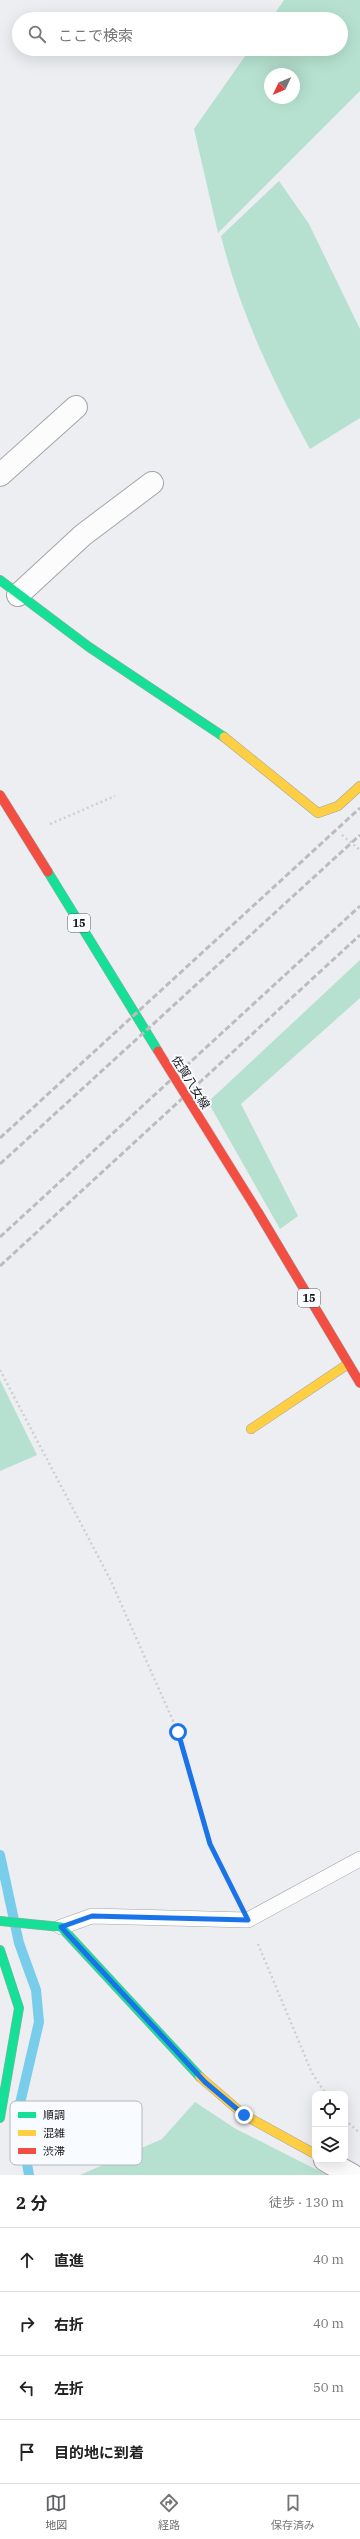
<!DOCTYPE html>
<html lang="ja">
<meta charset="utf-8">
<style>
:root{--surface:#fff;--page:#f2f2f2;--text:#222;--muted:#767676;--line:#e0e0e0;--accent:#616265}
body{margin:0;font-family:"IBM Plex Serif","Noto Sans JP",serif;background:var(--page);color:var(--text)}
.controls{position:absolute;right:12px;bottom:12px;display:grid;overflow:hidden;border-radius:8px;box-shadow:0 4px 16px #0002}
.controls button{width:36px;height:36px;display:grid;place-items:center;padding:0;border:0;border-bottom:1px solid var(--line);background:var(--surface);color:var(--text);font:20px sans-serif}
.compass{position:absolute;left:264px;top:68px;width:36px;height:36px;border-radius:50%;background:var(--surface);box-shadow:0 4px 16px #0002;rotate:226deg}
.stop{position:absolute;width:12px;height:12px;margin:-9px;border:3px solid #1a73e8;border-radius:50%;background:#fff}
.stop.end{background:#1a73e8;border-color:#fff;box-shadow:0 1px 4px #0008}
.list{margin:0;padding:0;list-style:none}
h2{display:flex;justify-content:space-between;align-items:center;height:52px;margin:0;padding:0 16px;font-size:17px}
h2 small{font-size:13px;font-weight:400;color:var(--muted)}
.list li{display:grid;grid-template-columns:26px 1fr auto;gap:12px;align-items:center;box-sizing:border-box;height:64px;padding:0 16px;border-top:1px solid var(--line)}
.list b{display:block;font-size:15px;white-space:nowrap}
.list em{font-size:13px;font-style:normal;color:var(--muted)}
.icon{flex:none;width:22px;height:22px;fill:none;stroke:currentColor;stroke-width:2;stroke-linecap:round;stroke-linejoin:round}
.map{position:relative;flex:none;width:360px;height:2175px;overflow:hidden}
.search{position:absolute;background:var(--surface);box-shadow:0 4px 16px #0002;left:12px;right:12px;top:12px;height:44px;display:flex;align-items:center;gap:10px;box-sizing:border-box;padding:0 14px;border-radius:22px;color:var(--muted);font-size:15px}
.sheet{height:308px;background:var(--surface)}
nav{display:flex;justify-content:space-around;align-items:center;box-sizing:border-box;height:56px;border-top:1px solid var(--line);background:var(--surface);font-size:11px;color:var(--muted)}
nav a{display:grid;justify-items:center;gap:2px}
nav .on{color:var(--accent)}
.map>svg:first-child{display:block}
.green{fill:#b6e1d0;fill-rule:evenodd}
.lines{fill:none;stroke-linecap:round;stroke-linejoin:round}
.stream{stroke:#78cdeb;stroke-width:10}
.lane-casing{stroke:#a3a5a7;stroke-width:16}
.street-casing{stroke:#a3a5a7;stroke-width:24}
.fast-casing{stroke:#a3a5a7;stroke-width:10}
.slow-casing{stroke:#a3a5a7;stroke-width:10}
.jam-casing{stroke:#a3a5a7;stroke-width:10}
.path{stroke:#cfcfd1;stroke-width:2.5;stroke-dasharray:2 3;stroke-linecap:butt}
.lane{stroke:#fcfcfd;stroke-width:15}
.street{stroke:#fcfcfd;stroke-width:22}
.fast{stroke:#16e098;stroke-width:9}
.slow{stroke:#ffcf43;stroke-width:9}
.jam{stroke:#f24e42;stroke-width:9}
.rail{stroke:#bcbcbd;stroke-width:3;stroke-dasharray:6 3;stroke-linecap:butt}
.jam-bridge-casing{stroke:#c9cacc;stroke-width:10;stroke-linecap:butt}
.jam-bridge{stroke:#f24e42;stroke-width:9}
.route{stroke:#1a73e8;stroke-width:5}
.labels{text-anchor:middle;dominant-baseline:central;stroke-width:4;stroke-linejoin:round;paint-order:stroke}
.shield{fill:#f8fbff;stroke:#5a5b5e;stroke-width:1}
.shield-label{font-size:11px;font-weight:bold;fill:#161719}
.street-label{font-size:12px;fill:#161719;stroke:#f8fbff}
.key{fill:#f8fbff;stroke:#b4b7ba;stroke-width:1}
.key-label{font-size:11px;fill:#161719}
</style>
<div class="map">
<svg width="360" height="2175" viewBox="0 0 360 2175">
<rect width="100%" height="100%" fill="#eceef1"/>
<path class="green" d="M284 0H360V91L218 233 194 129 250 49H341V19H271ZM270 74H294V98H270Z
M279 181 309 224 360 329V418L310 449C272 380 240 312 221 236Z
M360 960V998L241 1104 298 1216 280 1229 208 1102Z
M0 1380 37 1455 0 1471Z
M195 2102 236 2129 327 2175H80L162 2139Z"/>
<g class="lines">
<path class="stream" d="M0 1855 19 1943 36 1990 39 2022 18 2112 29 2175"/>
<defs>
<path id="lane" d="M61 1927 92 1916 248 1920 360 1859"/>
<path id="street" d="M0 475 76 407
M18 595 83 535 152 483
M325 2160 352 2175"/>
<path id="fast" d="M0 580 89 647 224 737
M48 872 158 1051
M0 1921 61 1927 200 2077
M0 1950 19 2008 0 2118"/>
<path id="slow" d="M224 737 318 813 338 806 360 786
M251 1429 348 1364
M200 2077 244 2115 315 2154"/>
<path id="jam" d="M0 795 48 872
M258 1212 360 1383"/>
</defs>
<use href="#lane" class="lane-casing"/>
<use href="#street" class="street-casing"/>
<use href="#fast" class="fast-casing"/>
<use href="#slow" class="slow-casing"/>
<use href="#jam" class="jam-casing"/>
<path class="path" d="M50 824 115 796
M342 835 360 850
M0 1370 110 1579 178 1732 210 1844 235 1894
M258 1944 312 2073 326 2094
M345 2120 360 2133"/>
<use href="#lane" class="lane"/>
<use href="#street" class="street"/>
<use href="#fast" class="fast"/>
<use href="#slow" class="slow"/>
<use href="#jam" class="jam"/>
<path class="rail" d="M0 1138 360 808
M0 1164 360 835
M0 1237 360 906
M0 1266 360 935"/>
<defs>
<path id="jam-bridge" d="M158 1051 258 1212"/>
</defs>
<use href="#jam-bridge" class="jam-bridge-casing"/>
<use href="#jam-bridge" class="jam-bridge"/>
</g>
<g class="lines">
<path class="route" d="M178 1732 210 1844 248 1920 92 1916 61 1927 205 2082 244 2115"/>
</g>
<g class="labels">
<g class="shield">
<rect x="68" y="914" width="22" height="18" rx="3"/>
<rect x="298" y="1289" width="22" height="18" rx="3"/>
</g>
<g class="shield-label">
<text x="79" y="923">15</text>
<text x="309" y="1298">15</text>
</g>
<g class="street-label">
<text transform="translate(191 1082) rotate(58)">佐賀八女線</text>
</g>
</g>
<rect x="10" y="2101" width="132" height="64" rx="6" class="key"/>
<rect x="18" y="2112" width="18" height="6" fill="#16e098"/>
<rect x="18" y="2130" width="18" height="6" fill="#ffcf43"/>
<rect x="18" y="2148" width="18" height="6" fill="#f24e42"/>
<g class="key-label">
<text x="43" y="2119">順調</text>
<text x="43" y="2137">混雑</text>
<text x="43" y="2155">渋滞</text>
</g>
</svg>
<div class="controls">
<button><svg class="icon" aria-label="locate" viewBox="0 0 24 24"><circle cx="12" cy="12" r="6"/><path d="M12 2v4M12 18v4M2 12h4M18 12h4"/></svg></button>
<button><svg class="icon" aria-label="layers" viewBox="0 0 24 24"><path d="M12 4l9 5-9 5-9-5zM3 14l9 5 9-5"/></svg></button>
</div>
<svg class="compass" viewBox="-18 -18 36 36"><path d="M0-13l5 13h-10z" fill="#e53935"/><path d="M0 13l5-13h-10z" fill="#767676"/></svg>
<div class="stop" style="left:178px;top:1732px"></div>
<div class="stop end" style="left:244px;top:2115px"></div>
<div class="search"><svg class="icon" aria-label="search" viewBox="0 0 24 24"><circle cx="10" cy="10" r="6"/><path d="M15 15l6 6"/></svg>ここで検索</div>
</div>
<section class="sheet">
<h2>2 分<small>徒歩 · 130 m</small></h2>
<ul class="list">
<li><svg class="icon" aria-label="ahead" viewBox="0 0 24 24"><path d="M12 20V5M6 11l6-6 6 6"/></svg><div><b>直進</b></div><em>40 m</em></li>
<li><svg class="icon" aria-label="right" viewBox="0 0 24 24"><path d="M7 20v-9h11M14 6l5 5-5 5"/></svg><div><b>右折</b></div><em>40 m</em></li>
<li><svg class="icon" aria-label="left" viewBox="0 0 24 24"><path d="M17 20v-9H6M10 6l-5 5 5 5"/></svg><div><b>左折</b></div><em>50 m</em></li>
<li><svg class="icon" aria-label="arrive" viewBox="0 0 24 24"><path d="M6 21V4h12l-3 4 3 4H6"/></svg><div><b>目的地に到着</b></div></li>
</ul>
</section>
<nav>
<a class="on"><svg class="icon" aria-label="map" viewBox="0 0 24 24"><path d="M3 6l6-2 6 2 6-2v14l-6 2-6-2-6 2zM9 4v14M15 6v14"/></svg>地図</a>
<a><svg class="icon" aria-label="directions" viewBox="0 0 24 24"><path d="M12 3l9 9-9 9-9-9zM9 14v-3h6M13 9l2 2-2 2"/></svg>経路</a>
<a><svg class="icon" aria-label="saved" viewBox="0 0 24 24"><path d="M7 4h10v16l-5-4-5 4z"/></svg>保存済み</a>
</nav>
